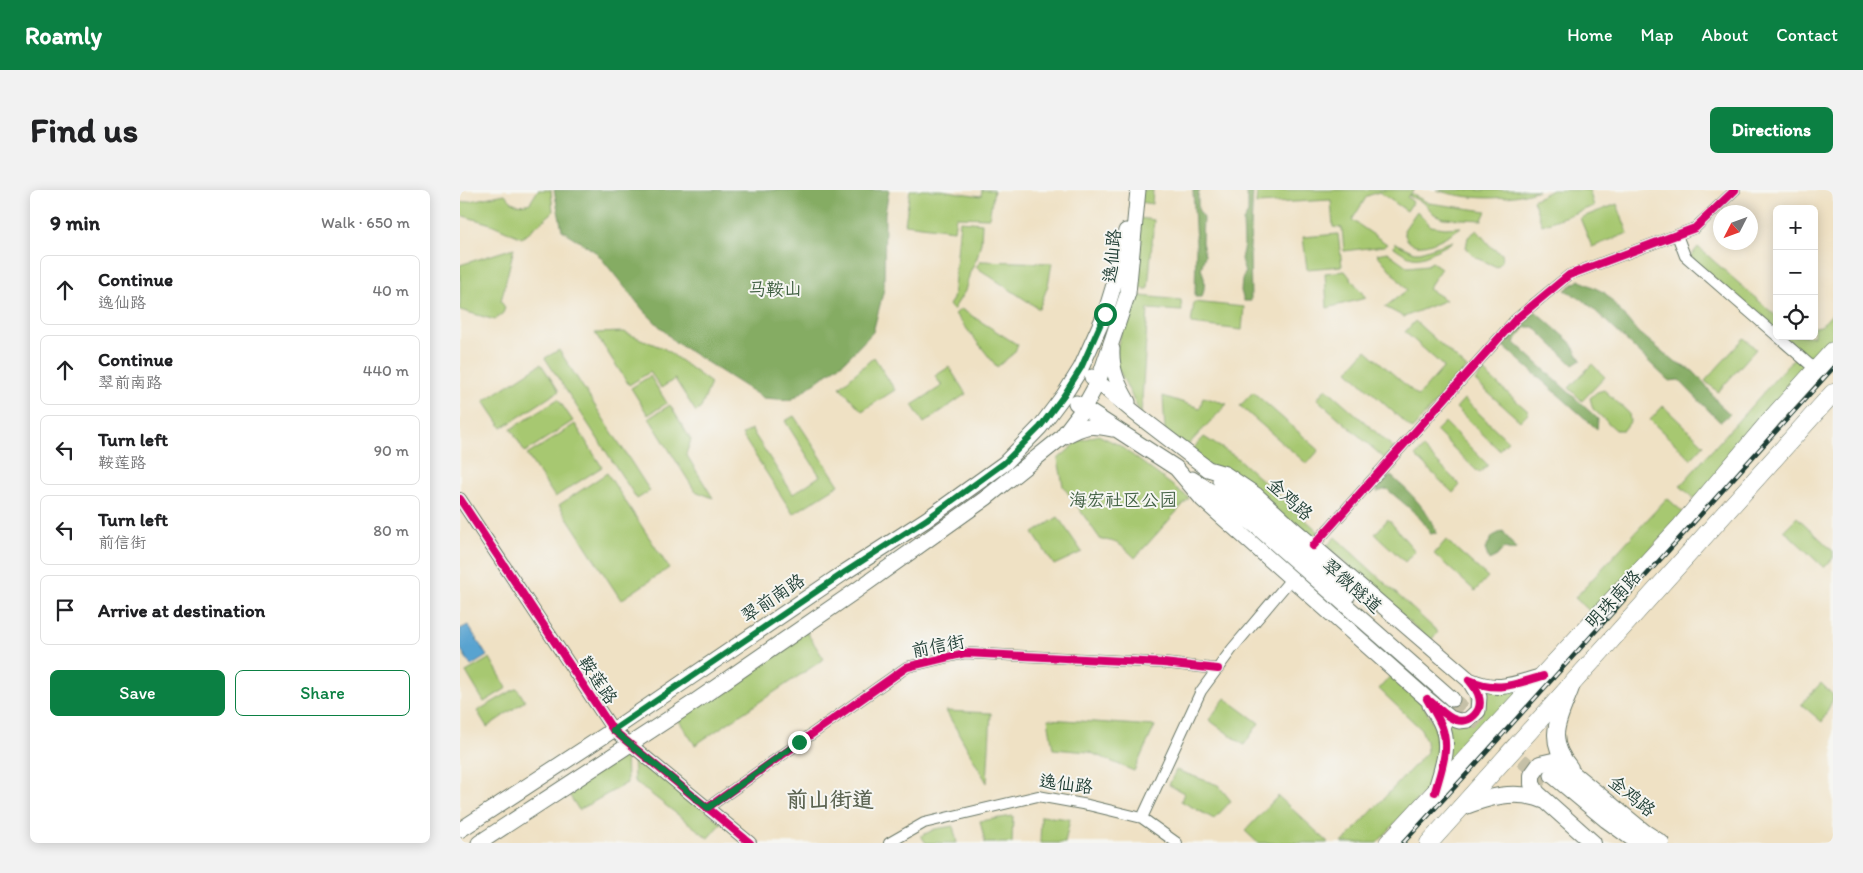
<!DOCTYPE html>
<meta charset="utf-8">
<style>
:root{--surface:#fff;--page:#f2f2f2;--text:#202124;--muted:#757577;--line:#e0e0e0;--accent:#0b8043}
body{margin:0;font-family:Itim,"LXGW WenKai TC",sans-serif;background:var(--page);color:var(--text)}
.controls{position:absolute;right:15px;top:15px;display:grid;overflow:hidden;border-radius:8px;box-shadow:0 2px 12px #0003}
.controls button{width:45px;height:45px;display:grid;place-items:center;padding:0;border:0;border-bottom:1px solid var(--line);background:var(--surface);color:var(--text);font:25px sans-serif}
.compass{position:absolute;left:1253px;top:15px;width:45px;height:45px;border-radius:50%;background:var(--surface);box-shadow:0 2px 12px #0003;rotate:228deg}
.stop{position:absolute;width:15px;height:15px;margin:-11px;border:4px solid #0b8043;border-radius:50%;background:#fff}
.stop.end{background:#0b8043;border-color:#fff;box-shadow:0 1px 5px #0008}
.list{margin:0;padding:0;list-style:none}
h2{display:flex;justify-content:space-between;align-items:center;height:65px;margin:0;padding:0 20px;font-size:21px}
h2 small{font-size:16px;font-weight:400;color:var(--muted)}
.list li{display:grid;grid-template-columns:32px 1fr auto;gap:15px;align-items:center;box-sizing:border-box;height:70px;margin:0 10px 10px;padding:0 10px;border:1px solid var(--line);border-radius:8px}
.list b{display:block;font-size:19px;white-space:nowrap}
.list p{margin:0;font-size:16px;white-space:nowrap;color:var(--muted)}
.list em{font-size:16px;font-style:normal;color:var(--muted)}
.actions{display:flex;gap:10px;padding:15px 20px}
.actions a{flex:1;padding:11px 0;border:1px solid var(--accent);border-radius:8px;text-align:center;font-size:18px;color:var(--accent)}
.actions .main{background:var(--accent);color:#fff}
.icon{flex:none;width:28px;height:28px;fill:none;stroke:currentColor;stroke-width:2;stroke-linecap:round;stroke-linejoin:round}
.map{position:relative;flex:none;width:1373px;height:653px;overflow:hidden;border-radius:8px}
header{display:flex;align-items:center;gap:30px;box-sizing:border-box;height:70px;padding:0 25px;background:var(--accent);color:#fff}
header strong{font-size:24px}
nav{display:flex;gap:28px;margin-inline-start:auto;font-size:18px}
.intro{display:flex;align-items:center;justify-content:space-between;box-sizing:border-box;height:120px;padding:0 30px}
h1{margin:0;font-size:35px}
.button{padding:12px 22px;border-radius:8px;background:var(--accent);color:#fff;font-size:18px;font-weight:700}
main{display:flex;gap:30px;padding:0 30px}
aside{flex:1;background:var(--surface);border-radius:8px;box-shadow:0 2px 12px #0003}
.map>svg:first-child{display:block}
.green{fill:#a7c871;stroke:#638252}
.forest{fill:#85ac63;stroke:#52744c}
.water{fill:#58a3d0;stroke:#3c7082}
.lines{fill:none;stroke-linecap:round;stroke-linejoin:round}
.secondary-tunnel{stroke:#c5c0a7;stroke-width:15;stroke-dasharray:15 8;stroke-linecap:butt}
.minor-casing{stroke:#687666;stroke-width:12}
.tertiary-casing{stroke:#687666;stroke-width:14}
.secondary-casing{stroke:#687666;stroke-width:17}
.primary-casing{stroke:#687666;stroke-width:18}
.trunk-casing{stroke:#687666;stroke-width:19}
.minor{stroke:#fff;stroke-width:10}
.tertiary{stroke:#fff;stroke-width:12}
.secondary{stroke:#fff;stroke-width:15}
.primary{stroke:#fff;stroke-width:16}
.trunk{stroke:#fff;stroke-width:18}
.rail-casing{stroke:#1f3d34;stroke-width:4.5}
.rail{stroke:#f6f6f2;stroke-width:2.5;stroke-dasharray:8;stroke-linecap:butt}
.cycleway-casing{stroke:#f6f6f2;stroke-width:11}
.cycleway{stroke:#d6006c;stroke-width:8}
.route{stroke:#0b8043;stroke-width:6}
.labels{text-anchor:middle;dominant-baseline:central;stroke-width:4;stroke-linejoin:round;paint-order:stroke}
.street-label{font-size:18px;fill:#1f3d34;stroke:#f6f6f2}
.park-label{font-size:18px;fill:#416043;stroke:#f6f6f2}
.district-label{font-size:22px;font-weight:bold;fill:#5c6452;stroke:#f6f6f2}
</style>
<header>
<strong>Roamly</strong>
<nav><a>Home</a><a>Map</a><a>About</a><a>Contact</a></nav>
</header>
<div class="intro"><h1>Find us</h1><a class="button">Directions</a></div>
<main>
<aside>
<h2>9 min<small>Walk · 650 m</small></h2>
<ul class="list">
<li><svg class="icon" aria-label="ahead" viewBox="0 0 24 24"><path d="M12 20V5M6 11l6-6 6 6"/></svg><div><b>Continue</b><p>逸仙路</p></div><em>40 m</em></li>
<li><svg class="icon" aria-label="ahead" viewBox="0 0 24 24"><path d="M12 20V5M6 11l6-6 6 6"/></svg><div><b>Continue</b><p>翠前南路</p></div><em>440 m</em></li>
<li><svg class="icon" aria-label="left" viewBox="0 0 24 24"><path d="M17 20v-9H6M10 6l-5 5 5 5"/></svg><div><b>Turn left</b><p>鞍莲路</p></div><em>90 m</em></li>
<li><svg class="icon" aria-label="left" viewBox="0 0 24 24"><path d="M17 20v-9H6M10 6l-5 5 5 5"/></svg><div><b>Turn left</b><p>前信街</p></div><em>80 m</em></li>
<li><svg class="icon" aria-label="arrive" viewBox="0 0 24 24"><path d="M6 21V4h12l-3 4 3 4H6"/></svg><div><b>Arrive at destination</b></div></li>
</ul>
<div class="actions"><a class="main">Save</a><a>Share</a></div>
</aside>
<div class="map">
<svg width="1373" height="653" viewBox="0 0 1373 653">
<rect width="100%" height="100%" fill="#f6f6f2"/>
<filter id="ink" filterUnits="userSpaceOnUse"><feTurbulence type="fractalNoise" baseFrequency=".02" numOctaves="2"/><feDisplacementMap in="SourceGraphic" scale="10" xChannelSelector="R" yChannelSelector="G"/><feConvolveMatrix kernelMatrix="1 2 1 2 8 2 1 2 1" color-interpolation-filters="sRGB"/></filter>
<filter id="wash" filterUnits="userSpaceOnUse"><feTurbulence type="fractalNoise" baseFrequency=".0096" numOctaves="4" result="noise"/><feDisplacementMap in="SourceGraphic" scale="20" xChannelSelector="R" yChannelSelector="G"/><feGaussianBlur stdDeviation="1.12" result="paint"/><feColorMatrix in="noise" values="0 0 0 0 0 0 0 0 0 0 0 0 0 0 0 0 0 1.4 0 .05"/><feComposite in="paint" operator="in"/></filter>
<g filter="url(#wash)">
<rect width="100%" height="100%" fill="#efe1c4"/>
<path class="green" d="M78 0H91L93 22 62 48 31 34 0 25V13L45 4C52 14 58 17 70 13Z
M450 0H480L521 6 522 0H534L529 28 496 27 494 40 445 34Z
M680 0H693L692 14 679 12Z
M797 0H955L947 7 953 12 947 21 919 2 907 6 892 30 927 54 924 56 884 61 882 38 873 37 871 10 796 14Z
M976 0H1078C1048 11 1008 10 976 0Z
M1092 0H1129L1134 16 1082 35 1073 10Z
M951 4 969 13 1026 21 1022 30 983 28 974 24 964 13 949 6Z
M1157 14 1168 43 1132 57 1120 28Z
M957 21 971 36 985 38 1001 37C987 47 948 71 944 40Z
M679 28 694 30 688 99 672 98Z
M500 31 522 33 521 52 517 68 510 82 505 101 493 120 489 115 493 109Z
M1017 40 1031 57 1042 64C1044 70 1041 73 1037 77L1015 67 1006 58 1008 47Z
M878 44 882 76 847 79 843 47Z
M993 51C987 56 981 58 975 61 956 71 951 69 934 57L935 53 954 62H960Z
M1238 57 1317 127V142L1230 67Z
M54 58 41 111 45 118 43 123 35 130 0 120V75Z
M927 62 948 77 967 75 972 72 981 78 968 99 986 110 944 127 925 117 947 100 917 64Z
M521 71 592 73 588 95 579 119 516 77Z
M885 81 906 108 867 118 865 83Z
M671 105 721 110 722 121 688 119 681 225 654 170Z
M734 112 784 117 782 140 731 134Z
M501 119 558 155 554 163 537 177 495 124Z
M1373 123V156L1356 175 1322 146H1354V137L1361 136Z
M955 131 1007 178 952 239 888 181 906 160 958 206 984 177 945 142Z
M164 142 205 159 251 193 241 218 236 222 215 189 201 198 190 182 169 195 135 143Z
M1284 148 1296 159 1258 202 1245 191Z
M99 160 190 301 177 309 85 168Z
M414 167 435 200 402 221 380 197Z
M1335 167 1349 179 1235 309 1220 296Z
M81 174 99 201 42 238 24 211Z
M1132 174 1145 187 1122 211 1109 198Z
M489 177 506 204 464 233 452 215 482 196 475 186Z
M1023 181 1069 222 1060 231 1015 191Z
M190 186 207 213 188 225 171 198Z
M866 198 934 258 924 268 857 209Z
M1144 200 1169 223 1170 232 1164 240H1156L1133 219 1130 208 1137 202Z
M793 202 859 260 847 274 780 216Z
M703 206 740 218 743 207 767 214 726 257 705 241Z
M98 209 113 231 65 262 51 239Z
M1004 209 1048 251 1039 260 996 218Z
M210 215 231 250 226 264 253 308 235 301 189 228Z
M1203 216 1244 255 1231 269 1190 230Z
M334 226 379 295 333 324 282 245 291 239 333 304 360 286 325 231Z
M985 232 1028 275 1019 283 976 241Z
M115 234 142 277 95 307 67 265Z
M638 245 659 255 729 308 675 368C664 357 657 350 641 350L603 296 598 269 619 251Z
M744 247 776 267 859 342 851 351 730 262Z
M963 258 1000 295 993 303 955 266Z
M147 283 209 378 161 410 99 315Z
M1207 308 1224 323 1132 423 1115 408Z
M598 327 622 362 594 375 573 343Z
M1337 327 1373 361V368L1364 378 1324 340Z
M928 329 955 361 945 372 915 344Z
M875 347 978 442 970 451 867 356Z
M986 350 1028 387 1015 401 974 364Z
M346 441 364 469 235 555 217 528Z
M30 468 47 498 24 512 6 482Z
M932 484 962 513 978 542V563L969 597 917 653H882L967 562 966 551 961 539 919 499Z
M1077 489 980 594 987 528 1011 532 1014 494Z
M1361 493 1373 505V509L1362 532 1341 514Z
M57 498 65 511 27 537 17 521Z
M765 508 799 533 784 555 749 530Z
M486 521 531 523 527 593Z
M588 529 695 536 674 581 629 562 593 559Z
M166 561 167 593 119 620 106 600Z
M173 561 261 633 248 648 174 591Z
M716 580 758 595 771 611 754 629 721 611 724 603 709 595Z
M818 606 868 652 867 653H798L785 641Z
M553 626 552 653H525L520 631Z
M581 626 610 629 605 653H580Z
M493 636 497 653H466L461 646 475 639Z"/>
<path class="forest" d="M94 0H429L425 23 424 99 413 142 385 171 331 210 303 208 215 152 184 121 137 63 102 40Z
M733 0H740L738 5V19L743 27 742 52 745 65 741 79C746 89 745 97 742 107H735L736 54Z
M785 0H793L790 58 791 111H784L781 101 782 89 785 83 781 69 784 55 783 31 788 23V9Z
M1119 90 1145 103 1176 140 1216 173 1233 181 1245 194 1258 213 1270 224 1260 232 1219 190 1209 191 1126 112 1105 100Z
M1075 121 1110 152 1121 170 1113 175 1074 137H1066L1054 152 1138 229 1137 239 1042 155 1051 143Z
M931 286C951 303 967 319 977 343L970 344C965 328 939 310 927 299L917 302 918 292Z
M1043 341 1056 359 1052 360 1044 358 1037 366 1029 370 1025 359 1033 346Z"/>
<path class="water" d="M8 435 27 466 11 476 0 458V439Z"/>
</g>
<g filter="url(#ink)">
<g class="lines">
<path class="secondary-tunnel" d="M992 509 1087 592"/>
<defs>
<path id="minor" d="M1217 45 1225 66 1356 180
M853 356 1056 129 1109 85 1235 38 1275 0
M247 618 447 477 505 463 703 473 758 479
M682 628 741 501 772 459 831 389
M429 653 464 633 578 606 628 615 682 628 717 653"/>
<path id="tertiary" d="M0 309 153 540 290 653"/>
<path id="secondary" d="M652 159C651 180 658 195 668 212
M632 187 675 223 748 279 765 284 796 305 831 337 1009 490C1039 503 1054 494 1083 486
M616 213 716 278 743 310 967 509 990 528 999 531 1008 530 1018 521 1019 507 1009 490
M605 246C625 236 629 234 652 239
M732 289 752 302 797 337 992 509
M760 290 888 405
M970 515C974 522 979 528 982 536 991 558 981 580 975 602
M1092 585 1146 630 1178 653
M0 640 153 540 385 382 467 329 545 273 580 237 604 205 621 178 645 124 653 98 666 41
M19 653 233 513 397 400 526 308 601 248 623 219 638 192 668 103 678 0"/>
<path id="primary" d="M1110 578C1084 547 1100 528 1112 495
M1000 618C1028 607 1054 599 1083 610
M1133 653 1077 603 1072 594V585L1080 574 1093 571 1101 574 1184 642 1201 653"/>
<path id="trunk" d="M928 653 1221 336 1313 227 1373 161
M969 653 1373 203"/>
</defs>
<use href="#minor" class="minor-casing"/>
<use href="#tertiary" class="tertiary-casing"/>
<use href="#secondary" class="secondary-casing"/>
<use href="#primary" class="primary-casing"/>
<use href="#trunk" class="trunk-casing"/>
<use href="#minor" class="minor"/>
<use href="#tertiary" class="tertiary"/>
<use href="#secondary" class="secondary"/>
<use href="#primary" class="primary"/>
<use href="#trunk" class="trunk"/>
<defs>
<path id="rail" d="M943 653 1005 586 1373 178"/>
</defs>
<use href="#rail" class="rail-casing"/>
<use href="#rail" class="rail"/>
<defs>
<path id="cycleway" d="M0 309 153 540 290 653
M853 356 1056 129 1109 85 1235 38 1275 0
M1009 490C1039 503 1054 494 1083 486
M967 509C972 518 978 527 982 537 990 559 981 580 975 602
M971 512C979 518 987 528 996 530 1010 534 1023 521 1019 507 1018 501 1013 495 1009 490
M247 618 447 477 505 463 703 473 758 479"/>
</defs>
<use href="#cycleway" class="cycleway-casing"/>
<use href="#cycleway" class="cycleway"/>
</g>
</g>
<g class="lines" filter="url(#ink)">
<path class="route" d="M339 552 248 618 153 540 385 382 467 329 544 273 580 237 604 205 621 178 645 124"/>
</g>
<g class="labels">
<g class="street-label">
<text transform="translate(652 66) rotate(-85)">逸仙路</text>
<text transform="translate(830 309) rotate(42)">金鸡路</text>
<text transform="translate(892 396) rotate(41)">翠微隧道</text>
<text transform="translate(313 408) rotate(-34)">翠前南路</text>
<text transform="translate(1153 409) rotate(-47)">明珠南路</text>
<text transform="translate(478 456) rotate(-11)">前信街</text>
<text transform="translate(138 490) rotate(56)">鞍莲路</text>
<text transform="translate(606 594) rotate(7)">逸仙路</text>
<text transform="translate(1172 606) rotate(39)">金鸡路</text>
</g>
<g class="park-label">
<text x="315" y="99">马鞍山</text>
<text x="663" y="310">海宏社区公园</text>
</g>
<g class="district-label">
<text x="370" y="609">前山街道</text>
</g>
</g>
</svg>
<div class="controls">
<button>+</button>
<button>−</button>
<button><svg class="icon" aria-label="locate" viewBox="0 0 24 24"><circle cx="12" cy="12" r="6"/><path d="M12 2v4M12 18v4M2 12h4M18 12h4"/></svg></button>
</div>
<svg class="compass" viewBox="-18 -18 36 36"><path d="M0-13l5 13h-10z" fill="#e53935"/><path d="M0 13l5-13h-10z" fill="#757577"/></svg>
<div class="stop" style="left:645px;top:124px"></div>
<div class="stop end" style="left:339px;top:552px"></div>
</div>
</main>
